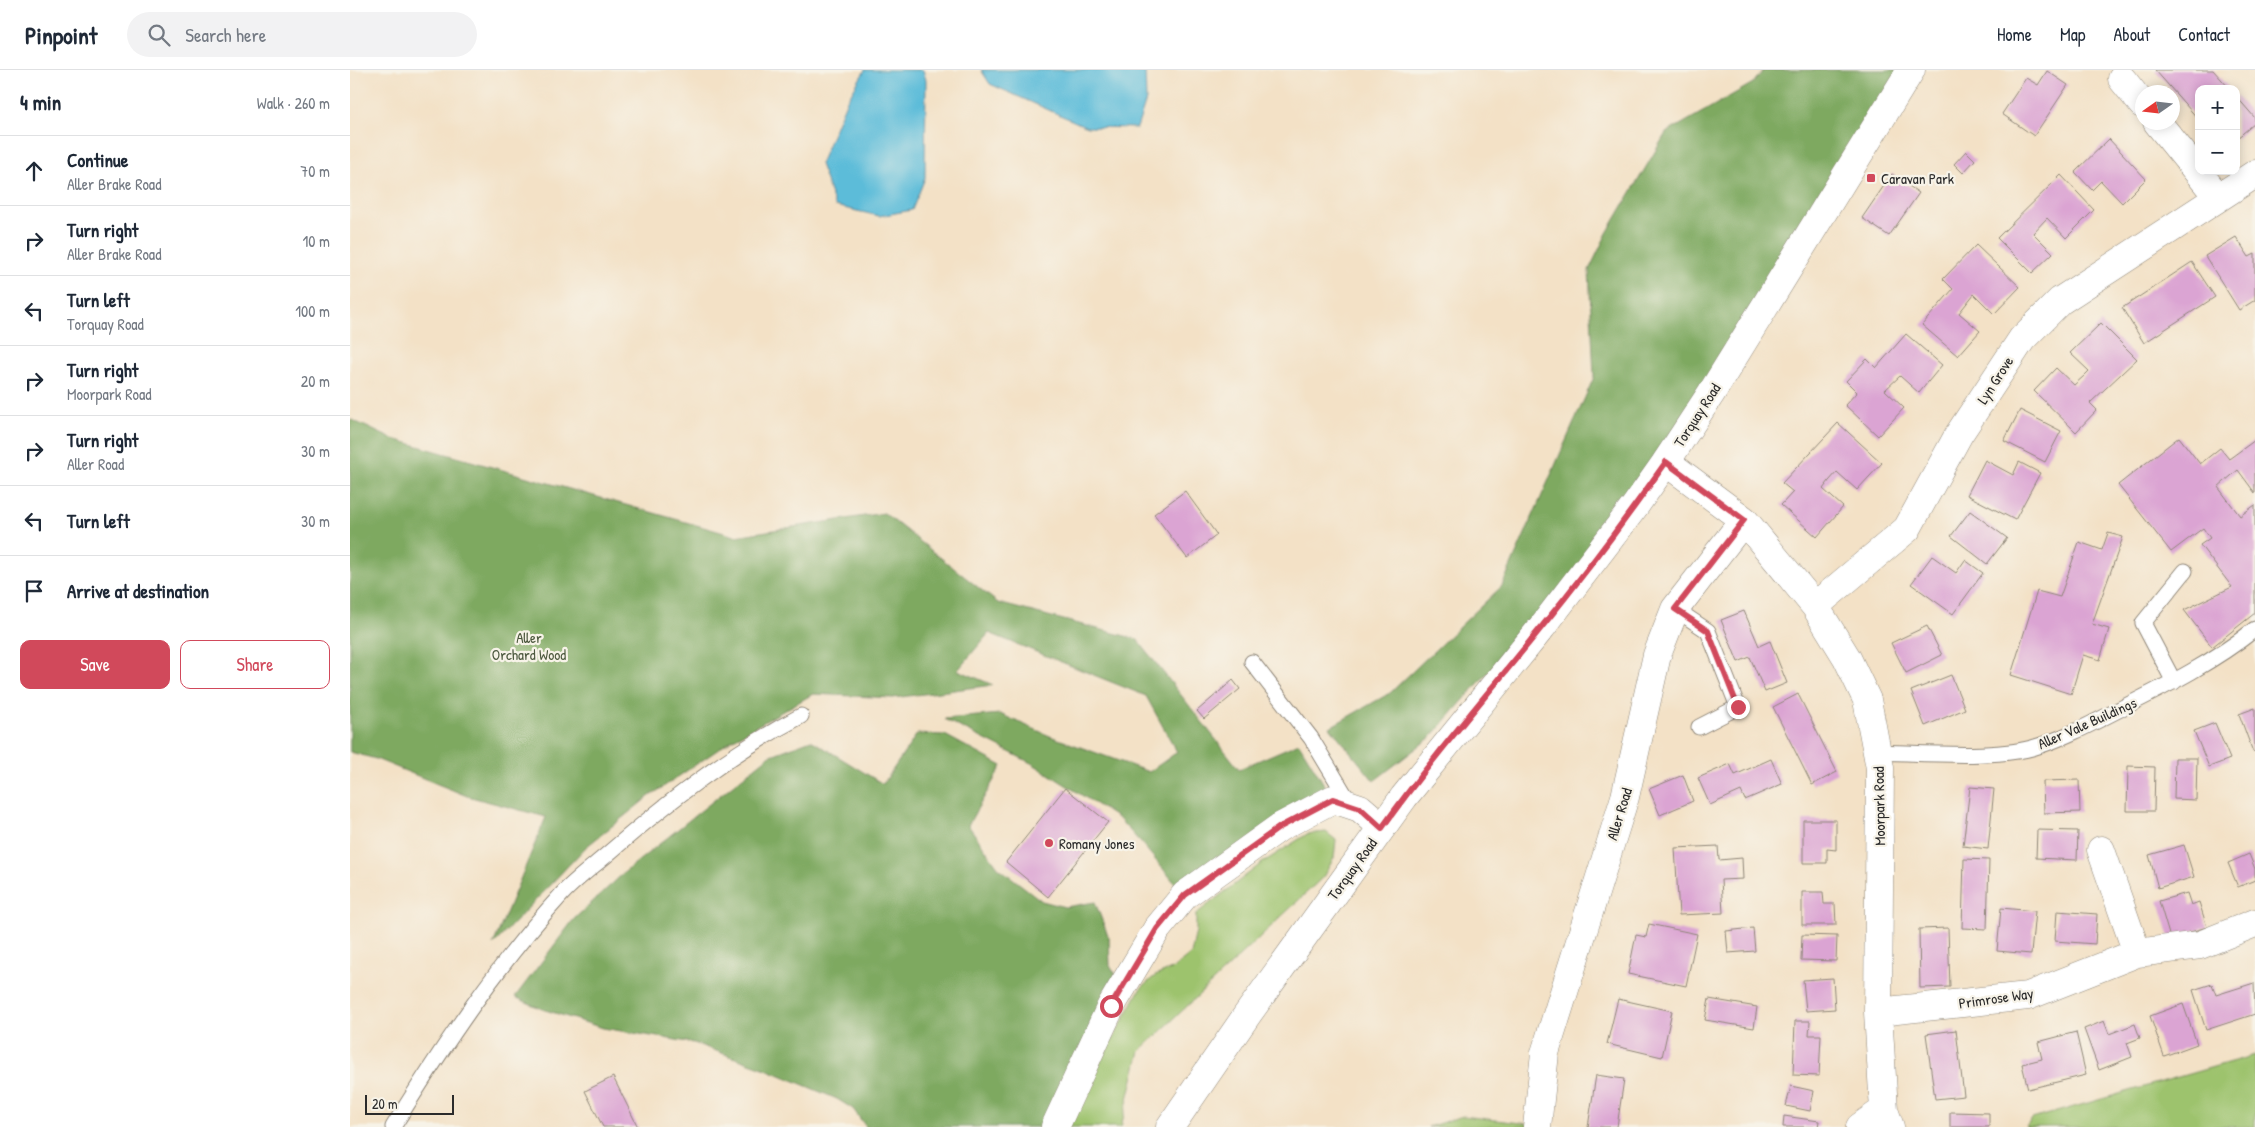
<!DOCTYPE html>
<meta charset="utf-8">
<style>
:root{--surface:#fff;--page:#f2f2f3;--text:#1f2937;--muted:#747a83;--line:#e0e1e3;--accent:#d1495b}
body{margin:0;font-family:"Patrick Hand",sans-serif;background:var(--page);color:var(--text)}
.controls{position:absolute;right:15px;top:15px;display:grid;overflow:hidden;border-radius:10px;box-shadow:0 2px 12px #0003}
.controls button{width:45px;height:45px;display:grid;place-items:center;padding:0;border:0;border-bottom:1px solid var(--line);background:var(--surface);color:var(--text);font:25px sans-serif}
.compass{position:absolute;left:1785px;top:15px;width:45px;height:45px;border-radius:50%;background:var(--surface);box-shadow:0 2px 12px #0003;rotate:256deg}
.scale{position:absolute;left:15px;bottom:12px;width:89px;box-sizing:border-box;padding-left:5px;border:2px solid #2b2b2b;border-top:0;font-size:14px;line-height:18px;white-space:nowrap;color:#2b2b2b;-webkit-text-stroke:4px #f7f3e8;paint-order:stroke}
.stop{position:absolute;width:15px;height:15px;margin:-11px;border:4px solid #d1495b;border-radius:50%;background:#fff}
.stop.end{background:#d1495b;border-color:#fff;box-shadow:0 1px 5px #0008}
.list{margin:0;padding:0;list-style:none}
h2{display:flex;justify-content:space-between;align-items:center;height:65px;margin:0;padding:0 20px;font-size:21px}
h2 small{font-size:16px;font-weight:400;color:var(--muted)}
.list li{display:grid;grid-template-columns:32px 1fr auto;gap:15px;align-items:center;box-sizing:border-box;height:70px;padding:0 20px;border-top:1px solid var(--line)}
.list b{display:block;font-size:19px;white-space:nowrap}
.list p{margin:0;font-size:16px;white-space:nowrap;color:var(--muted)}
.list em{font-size:16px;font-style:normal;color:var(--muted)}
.actions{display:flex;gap:10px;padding:15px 20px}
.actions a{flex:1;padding:11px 0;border:1px solid var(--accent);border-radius:10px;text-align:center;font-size:18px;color:var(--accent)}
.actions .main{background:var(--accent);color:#fff}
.icon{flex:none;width:28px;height:28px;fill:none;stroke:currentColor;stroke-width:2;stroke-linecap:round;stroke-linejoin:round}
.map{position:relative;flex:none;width:1905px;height:1057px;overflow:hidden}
header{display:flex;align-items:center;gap:30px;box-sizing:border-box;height:70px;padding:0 25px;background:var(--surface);border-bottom:1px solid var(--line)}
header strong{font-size:24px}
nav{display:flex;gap:28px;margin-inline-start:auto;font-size:18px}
.search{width:350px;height:45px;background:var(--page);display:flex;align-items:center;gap:12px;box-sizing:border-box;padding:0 18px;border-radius:28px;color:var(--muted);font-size:19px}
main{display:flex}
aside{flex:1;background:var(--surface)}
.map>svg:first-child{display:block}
.green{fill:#9dc36d;stroke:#64774c}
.forest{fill:#7ea960;stroke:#546a46}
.water{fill:#5bbcd9;stroke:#437482}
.building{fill:#dba4d3}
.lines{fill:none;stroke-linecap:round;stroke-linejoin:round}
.service-casing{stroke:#8f8678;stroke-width:17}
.minor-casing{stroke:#8f8678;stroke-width:29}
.tertiary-casing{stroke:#8f8678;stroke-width:29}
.service{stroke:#fff;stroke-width:15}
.minor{stroke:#fff;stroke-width:28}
.tertiary{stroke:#fff;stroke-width:28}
.route{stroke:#d1495b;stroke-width:6}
.poi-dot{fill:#d1495b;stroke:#f7f3e8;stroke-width:2}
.labels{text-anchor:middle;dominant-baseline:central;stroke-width:4.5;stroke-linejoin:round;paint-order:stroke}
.poi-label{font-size:15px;fill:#2b2b2b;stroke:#f7f3e8;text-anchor:start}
.street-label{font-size:15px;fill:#2b2b2b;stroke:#f7f3e8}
.park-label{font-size:15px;fill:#4d593f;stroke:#f7f3e8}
</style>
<header>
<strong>Pinpoint</strong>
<div class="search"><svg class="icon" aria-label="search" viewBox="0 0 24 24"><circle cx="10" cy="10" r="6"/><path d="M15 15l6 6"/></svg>Search here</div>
<nav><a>Home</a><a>Map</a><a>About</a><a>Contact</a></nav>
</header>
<main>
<aside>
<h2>4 min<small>Walk · 260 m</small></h2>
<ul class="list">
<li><svg class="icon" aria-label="ahead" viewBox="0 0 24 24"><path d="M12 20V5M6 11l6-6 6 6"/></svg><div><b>Continue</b><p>Aller Brake Road</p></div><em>70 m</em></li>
<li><svg class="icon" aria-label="right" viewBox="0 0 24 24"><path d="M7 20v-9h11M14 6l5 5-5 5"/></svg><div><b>Turn right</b><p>Aller Brake Road</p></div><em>10 m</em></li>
<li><svg class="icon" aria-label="left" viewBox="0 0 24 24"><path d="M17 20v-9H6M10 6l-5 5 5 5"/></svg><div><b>Turn left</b><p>Torquay Road</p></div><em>100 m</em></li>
<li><svg class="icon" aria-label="right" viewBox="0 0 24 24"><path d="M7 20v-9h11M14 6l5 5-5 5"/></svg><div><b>Turn right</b><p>Moorpark Road</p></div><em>20 m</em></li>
<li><svg class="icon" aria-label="right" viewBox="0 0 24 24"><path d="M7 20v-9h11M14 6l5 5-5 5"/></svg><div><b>Turn right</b><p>Aller Road</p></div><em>30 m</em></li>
<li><svg class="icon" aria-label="left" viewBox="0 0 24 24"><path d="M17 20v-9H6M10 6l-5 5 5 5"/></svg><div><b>Turn left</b></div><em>30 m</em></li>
<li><svg class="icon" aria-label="arrive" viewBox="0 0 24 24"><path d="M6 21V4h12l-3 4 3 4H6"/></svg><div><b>Arrive at destination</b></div></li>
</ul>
<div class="actions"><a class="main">Save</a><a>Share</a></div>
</aside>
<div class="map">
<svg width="1905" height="1057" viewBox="0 0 1905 1057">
<rect width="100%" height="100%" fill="#f7f3e8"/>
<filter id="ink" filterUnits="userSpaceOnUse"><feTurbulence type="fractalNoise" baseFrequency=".02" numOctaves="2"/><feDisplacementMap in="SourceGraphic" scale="10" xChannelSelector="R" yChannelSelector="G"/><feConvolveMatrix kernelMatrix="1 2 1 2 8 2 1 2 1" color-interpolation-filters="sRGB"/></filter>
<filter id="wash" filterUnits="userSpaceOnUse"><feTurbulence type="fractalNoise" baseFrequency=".0096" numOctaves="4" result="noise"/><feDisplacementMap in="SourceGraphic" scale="20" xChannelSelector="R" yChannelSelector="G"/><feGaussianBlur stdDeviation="1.12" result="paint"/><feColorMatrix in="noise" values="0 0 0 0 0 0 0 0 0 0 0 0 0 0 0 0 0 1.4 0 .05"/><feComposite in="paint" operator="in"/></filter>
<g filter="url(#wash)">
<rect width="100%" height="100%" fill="#f3e1c6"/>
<path class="green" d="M976 762 986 770 984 788 973 807 790 981 771 1057H715L790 919 805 906 824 898 841 884 846 861V844L912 793 957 764Z
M1905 985V1057H1675L1682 1049Z
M1113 1046 1187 1055V1057H1078Z"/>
<path class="forest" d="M1414 0H1561L1285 436 1081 667 1024 711 980 657 1040 623 1152 516 1244 307 1239 200 1257 163 1316 63 1403 13Z
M0 349 40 368 385 466 534 443 648 533 787 569 889 699 949 673 983 729 835 825 792 774 769 749 683 694 594 649 650 644 700 666 799 702 827 682 796 626 639 563 608 600 643 615 543 628 463 624 382 670 297 728 236 777 143 875 196 747 117 726 26 689 0 682Z
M567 664 595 665 652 696 618 755 648 797 692 831 715 837 745 832 759 868 760 895 773 916 705 1057H516L503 1039 487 1029 416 999 344 973 253 958 192 939 165 927 224 849 277 800 419 686 461 670 533 714Z"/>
<path class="water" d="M515 0H573L576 10 575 108 562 140 529 146 485 136 470 94 496 32Z
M631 0H795L796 30 787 58 737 57 640 14Z"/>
<g id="blocks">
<path class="building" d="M1805 0H1863L1880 19H1849V50Z
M1697 1 1718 15 1684 66 1652 44 1676 8 1688 15Z
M1886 26 1905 48V53L1886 69Z
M1759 69 1796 109 1772 133 1751 111 1742 120 1725 102Z
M1616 81 1625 90 1613 103 1604 94Z
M1542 104 1569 123 1539 166 1512 148Z
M1711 105 1744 140 1716 168 1697 148 1683 163 1703 183 1682 203 1647 168Z
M1886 167 1899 187 1905 184V230L1889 240 1855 186Z
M1626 175 1670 217 1644 244 1624 224 1609 243 1630 261 1608 286 1572 255 1603 219 1593 209Z
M1842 192 1865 227 1794 273 1772 238Z
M1751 253 1787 289 1740 333 1747 340 1726 362 1684 321 1706 298 1724 315 1734 306 1739 301 1720 283Z
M1556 264 1592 295 1569 323 1550 306 1535 320 1554 338 1528 366 1495 335 1507 322 1496 311 1517 289 1526 298Z
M1670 340 1711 361 1695 392 1654 371Z
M1488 353 1532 393 1507 420 1487 402 1479 411 1473 419 1493 437 1467 467 1431 435 1443 422 1432 413Z
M1829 367 1850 394 1870 378 1879 389 1905 370V423L1888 400 1868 417 1890 446 1905 435V543L1862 577 1834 540 1882 517 1850 475 1860 468 1853 458 1821 482 1768 415Z
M1635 390 1663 405 1669 392 1690 403 1665 450 1617 425Z
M835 421 867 465 837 488 804 444Z
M1620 441 1657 468 1637 494 1601 466Z
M1758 463 1773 467 1742 554 1759 559 1750 590 1733 585 1721 624 1661 605 1687 521 1710 527 1729 472 1752 480Z
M1582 486 1606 503 1615 490 1633 503 1603 544 1561 514Z
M1394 541 1409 576 1420 571 1437 613 1415 622 1400 587 1388 592 1371 550Z
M1577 556 1592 585 1556 603 1541 573Z
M1601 605 1615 639 1575 656 1561 621Z
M883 610 890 619 854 649 847 641Z
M1448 624 1487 702 1462 715 1423 637Z
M1905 638V681L1903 682 1889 644Z
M1865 653 1880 689 1859 697 1844 661Z
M1825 688H1847L1846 730 1824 729Z
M1421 689 1432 714 1395 730 1391 721 1360 735 1348 708 1380 694 1385 705Z
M1778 696 1805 697 1804 741H1777Z
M1333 705 1343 731 1310 745 1299 719Z
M1729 710 1730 742 1694 743 1693 711Z
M1620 717 1644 719 1638 779 1613 776Z
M715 718 758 752 698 827 656 792Z
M1453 750H1486V780L1477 779V793H1453Z
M1687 760 1728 761 1727 790 1686 788Z
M1834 775 1844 807 1808 818 1799 785Z
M1368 776 1369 790 1392 788 1393 809 1371 810 1373 843 1329 845 1325 778Z
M1899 784 1905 799V810L1888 817 1878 793Z
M1614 789 1639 790 1637 859 1612 858Z
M1452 822H1473L1474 834H1485L1486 855H1452Z
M1837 823 1841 835 1849 832 1857 857 1820 868 1809 831Z
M1651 838 1685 841 1681 884 1647 881Z
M1707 841 1747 844 1745 874 1705 871Z
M1299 854 1347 864 1336 916 1278 904 1286 865 1296 867Z
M1403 858 1405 881 1378 883 1376 861Z
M1598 858 1600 917 1570 918 1569 859Z
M1452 865 1487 866 1486 891 1451 890Z
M1483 908 1485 939 1456 941 1453 910Z
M1904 913 1905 944 1856 960 1843 920 1862 914 1866 925Z
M1268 929 1322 941 1312 987 1257 974Z
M1359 929 1407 937 1404 958 1355 950Z
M1833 934 1847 974 1814 986 1800 946Z
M1445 951H1460L1459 965H1471L1469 1006 1443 1005Z
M1754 951 1759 964 1785 954 1790 968 1777 973 1782 987 1749 1000 1734 959Z
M1606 960 1614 1026 1585 1029 1576 964Z
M1726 962 1736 1005 1678 1019 1672 994 1692 989 1688 972Z
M1246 1005 1274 1009 1267 1057H1238Z
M263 1007 288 1057H253L235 1021Z
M1441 1016 1464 1021 1460 1041 1436 1036Z
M1600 1042 1639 1043V1057H1600Z
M1434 1046 1469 1051 1468 1057H1433Z"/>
</g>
</g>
<g filter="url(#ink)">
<use href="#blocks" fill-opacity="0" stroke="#8f8678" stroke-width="1"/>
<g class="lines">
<defs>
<path id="service" d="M1325 539 1358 561 1388 637 1349 657
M902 592 961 668 1000 733
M1824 612 1793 553 1835 501
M1526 682C1572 683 1639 689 1682 678 1713 669 1743 653 1772 638 1818 615 1865 591 1905 559
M43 1057C93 976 147 895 212 824 226 809 244 796 260 782 319 731 382 682 451 646"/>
<path id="minor" d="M1772 9 1792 34
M1807 52 1868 127
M1316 392 1394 450 1465 536 1497 588 1517 630 1530 698 1528 942 1534 1040 1540 1057
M1465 536 1557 459 1609 364 1672 269 1710 231 1905 104
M1751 780 1787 883
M1528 942 1678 926 1787 883 1850 875 1905 853
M705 1057 761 936 807 859 835 825 930 757 983 729 1010 738 1032 757
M1187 1057 1195 983 1275 727 1307 585 1325 539 1394 450
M1510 1057 1534 1040"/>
<path id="tertiary" d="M820 1057 897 945 1054 727 1192 557 1285 436 1316 392 1362 322 1561 0"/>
</defs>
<use href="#service" class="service-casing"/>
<use href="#minor" class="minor-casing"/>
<use href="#tertiary" class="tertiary-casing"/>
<use href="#service" class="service"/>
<use href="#minor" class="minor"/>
<use href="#tertiary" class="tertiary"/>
</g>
</g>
<g class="lines" filter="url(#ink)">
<path class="route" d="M761 936 807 859 835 825 930 757 983 729 1010 738 1032 758C1081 689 1137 625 1190 559 1234 505 1276 449 1316 392L1394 450 1325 539 1358 561 1388 637"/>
</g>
<g class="poi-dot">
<rect x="1516" y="103" width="10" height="10" rx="2.5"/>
<circle cx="699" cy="773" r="5"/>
</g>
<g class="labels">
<g class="poi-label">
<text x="1531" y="108">Caravan Park</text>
<text x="709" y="773">Romany Jones</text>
</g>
<g class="street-label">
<text transform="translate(1645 310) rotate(-57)">Lyn Grove</text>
<text transform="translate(1347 345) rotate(-57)">Torquay Road</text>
<text transform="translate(1737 653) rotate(-24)">Aller Vale Buildings</text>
<text transform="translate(1529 736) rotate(-91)">Moorpark Road</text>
<text transform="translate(1269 744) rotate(-73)">Aller Road</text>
<text transform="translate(1002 799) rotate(-54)">Torquay Road</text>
<text transform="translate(1646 928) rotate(-8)">Primrose Way</text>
</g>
<g class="park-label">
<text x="179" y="567">Aller<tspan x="179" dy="17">Orchard Wood</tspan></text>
</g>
</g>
</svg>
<div class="controls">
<button>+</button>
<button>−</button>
</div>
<svg class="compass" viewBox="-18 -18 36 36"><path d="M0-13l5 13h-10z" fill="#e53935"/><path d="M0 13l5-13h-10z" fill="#747a83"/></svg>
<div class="scale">20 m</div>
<div class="stop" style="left:761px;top:936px"></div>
<div class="stop end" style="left:1388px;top:637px"></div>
</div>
</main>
